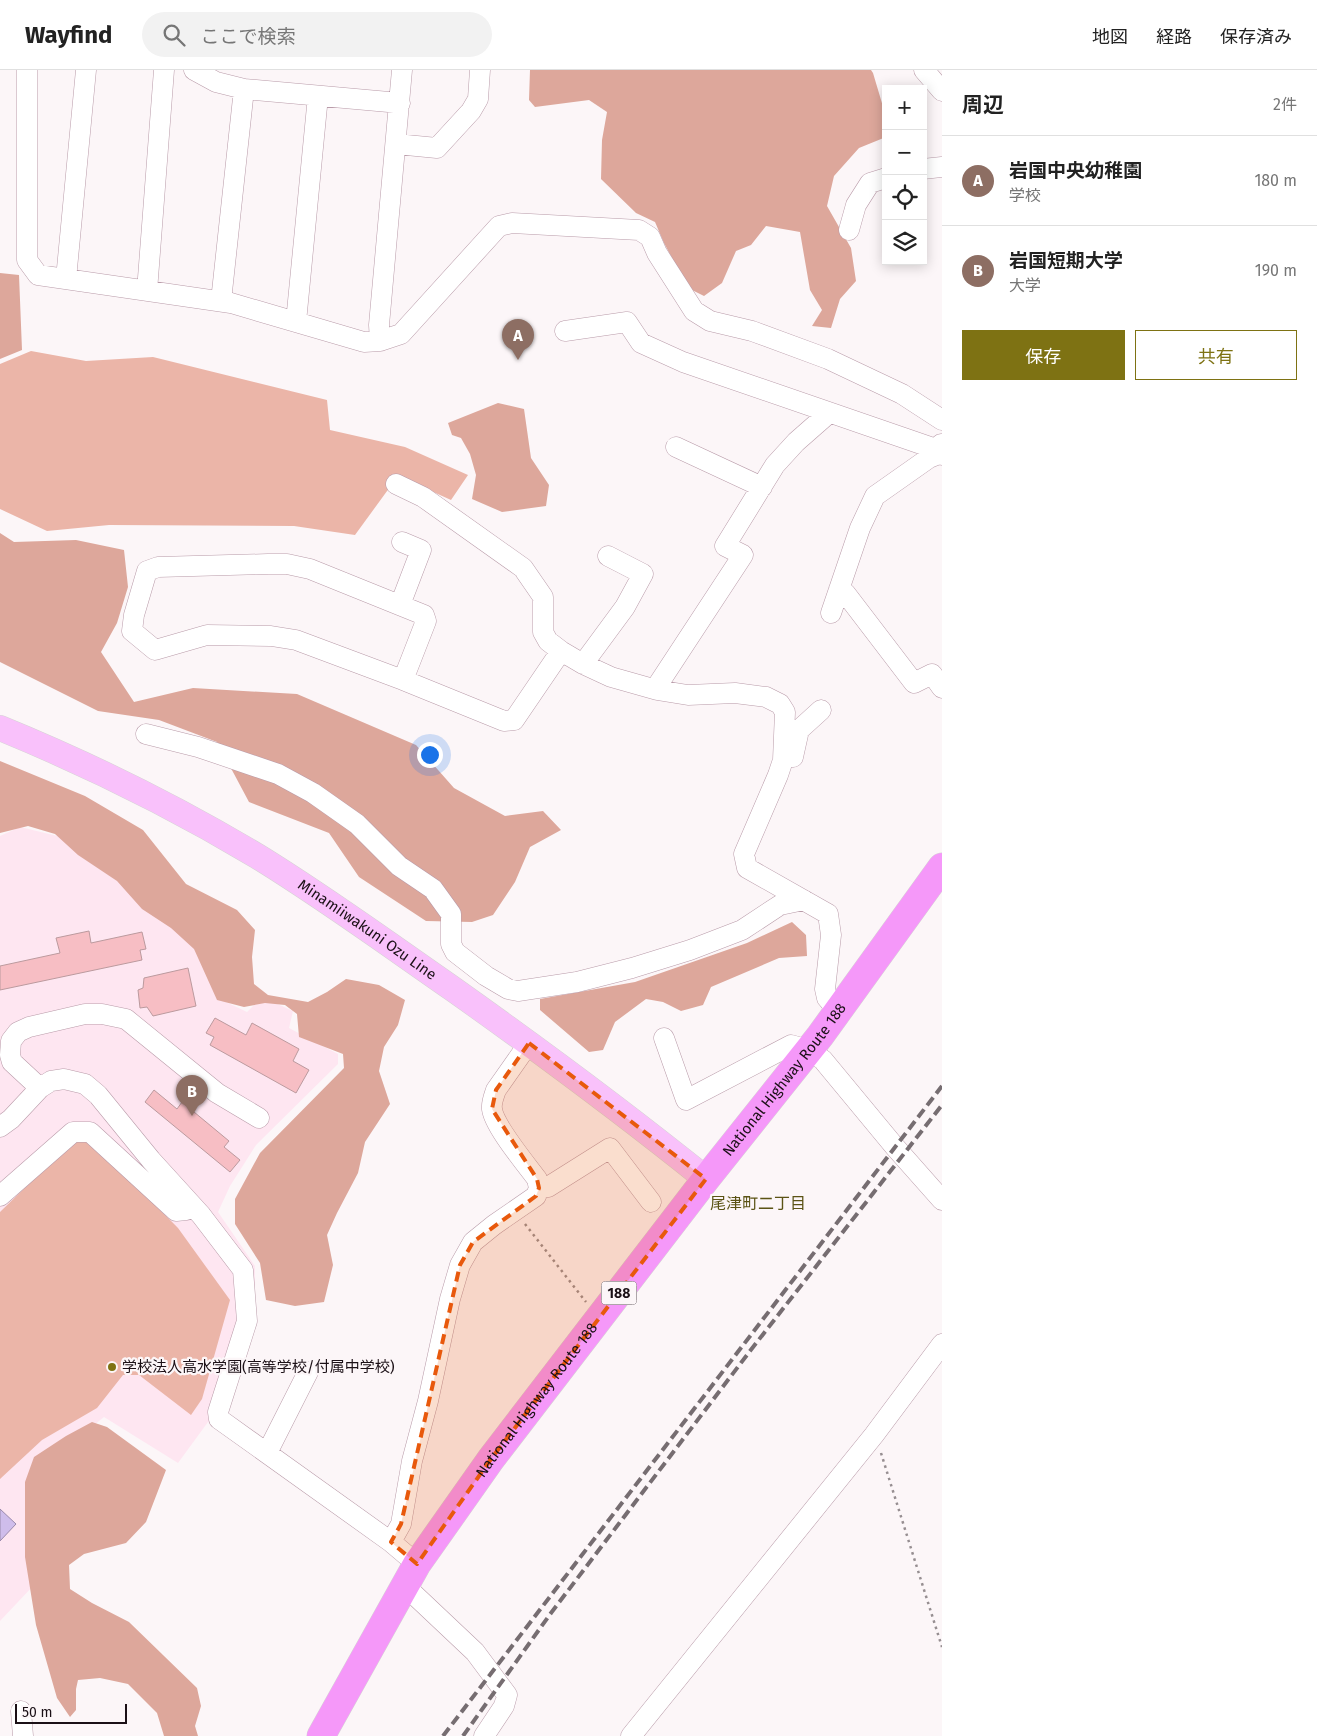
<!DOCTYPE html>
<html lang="ja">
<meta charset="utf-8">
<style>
:root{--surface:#fff;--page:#f2f2f2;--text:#222;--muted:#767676;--line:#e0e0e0;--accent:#7e7213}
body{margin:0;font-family:"Fira Sans","Noto Sans JP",sans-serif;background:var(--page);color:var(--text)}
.controls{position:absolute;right:15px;top:15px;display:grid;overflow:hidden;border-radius:0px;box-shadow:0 2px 12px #0003}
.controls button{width:45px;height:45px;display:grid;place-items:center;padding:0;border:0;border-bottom:1px solid var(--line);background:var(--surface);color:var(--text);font:25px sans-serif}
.scale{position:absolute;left:15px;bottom:12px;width:112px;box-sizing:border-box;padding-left:5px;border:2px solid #1b1016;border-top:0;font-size:14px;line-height:18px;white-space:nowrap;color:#1b1016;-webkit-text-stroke:4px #fcf6f8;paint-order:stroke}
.you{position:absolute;left:429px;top:684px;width:18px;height:18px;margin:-12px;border:4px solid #fff;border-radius:50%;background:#1a73e8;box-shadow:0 0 0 8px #1a73e833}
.badge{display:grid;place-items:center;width:32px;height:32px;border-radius:50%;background:var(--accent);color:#fff;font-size:16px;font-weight:700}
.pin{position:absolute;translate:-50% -41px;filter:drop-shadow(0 1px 2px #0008)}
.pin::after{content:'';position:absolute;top:26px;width:18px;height:15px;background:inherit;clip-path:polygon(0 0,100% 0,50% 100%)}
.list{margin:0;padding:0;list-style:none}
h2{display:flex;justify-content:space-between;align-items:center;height:65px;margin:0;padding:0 20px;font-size:21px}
h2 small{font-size:16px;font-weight:400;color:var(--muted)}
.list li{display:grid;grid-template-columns:32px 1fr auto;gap:15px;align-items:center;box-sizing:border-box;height:90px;padding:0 20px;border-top:1px solid var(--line)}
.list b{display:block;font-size:19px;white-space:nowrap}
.list p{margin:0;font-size:16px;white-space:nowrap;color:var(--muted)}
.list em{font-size:16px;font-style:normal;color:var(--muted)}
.actions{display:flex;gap:10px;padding:15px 20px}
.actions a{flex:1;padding:11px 0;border:1px solid var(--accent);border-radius:0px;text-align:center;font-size:18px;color:var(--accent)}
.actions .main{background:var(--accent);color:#fff}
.icon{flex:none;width:28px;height:28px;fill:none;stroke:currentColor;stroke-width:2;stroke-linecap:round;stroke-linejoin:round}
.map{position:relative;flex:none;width:942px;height:1666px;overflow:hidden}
header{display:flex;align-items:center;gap:30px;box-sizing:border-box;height:70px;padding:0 25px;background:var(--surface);border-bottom:1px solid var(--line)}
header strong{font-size:24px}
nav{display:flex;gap:28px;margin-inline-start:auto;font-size:18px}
.search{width:350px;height:45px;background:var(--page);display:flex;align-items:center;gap:12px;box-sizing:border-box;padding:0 18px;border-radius:28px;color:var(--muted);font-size:19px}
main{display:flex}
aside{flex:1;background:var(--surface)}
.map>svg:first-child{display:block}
.built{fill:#fee6f1}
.green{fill:#ebb5a8}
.forest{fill:#dda79b}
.water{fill:#cfbdeb;stroke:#9989ab}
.building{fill:#f7bec4;stroke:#bb9a9e}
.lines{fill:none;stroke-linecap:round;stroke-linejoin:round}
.minor-casing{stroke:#b99ba9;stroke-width:21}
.major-casing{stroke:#d6d4d5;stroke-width:26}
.highway-casing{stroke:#d6d4d5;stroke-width:29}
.path{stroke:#968e91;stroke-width:2.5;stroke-dasharray:2.5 4;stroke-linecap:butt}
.minor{stroke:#fff;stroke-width:20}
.major{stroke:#f9c1fb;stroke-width:25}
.highway{stroke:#f598f9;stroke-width:28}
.rail{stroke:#766d71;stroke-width:4;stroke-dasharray:10 5;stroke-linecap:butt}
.marked{fill:#e8590c;fill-opacity:0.2;stroke:#e8590c;stroke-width:4;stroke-dasharray:10 6;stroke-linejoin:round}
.poi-dot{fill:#7e7213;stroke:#fcf6f8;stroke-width:2}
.labels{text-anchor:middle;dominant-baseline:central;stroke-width:4.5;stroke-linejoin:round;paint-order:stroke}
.shield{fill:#fcf6f8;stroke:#5e555a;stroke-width:1}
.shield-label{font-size:14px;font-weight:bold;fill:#1b1016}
.street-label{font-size:15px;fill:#1b1016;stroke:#fcf6f8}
.poi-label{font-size:15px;fill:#1b1016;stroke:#fcf6f8;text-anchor:start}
.neighbourhood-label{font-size:16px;fill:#5b5315;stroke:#fcf6f8}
</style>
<header>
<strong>Wayfind</strong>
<div class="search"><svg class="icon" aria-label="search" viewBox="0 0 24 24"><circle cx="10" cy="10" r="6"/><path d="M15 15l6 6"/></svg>ここで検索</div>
<nav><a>地図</a><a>経路</a><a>保存済み</a></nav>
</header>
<main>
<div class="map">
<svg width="942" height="1666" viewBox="0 0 942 1666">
<rect width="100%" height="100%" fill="#fcf6f8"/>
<path class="built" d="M20 757 70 769 197 876 224 931 247 942 262 927 293 941 289 958 338 984V994L256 1075 230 1116 218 1142 255 1196V1245L223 1344 231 1367 208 1352 178 1393 104 1347 30 1406 34 1515 0 1551V766Z"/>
<path class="green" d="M31 281 86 291 153 287 327 330 330 360 405 377 468 405 451 430 398 406 355 465 294 456 109 455 47 461 0 439V294Z
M89 1068 178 1158 230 1230 202 1329 191 1345 139 1305H123L97 1338 42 1370 0 1409V1142L74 1070Z"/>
<path class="forest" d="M530 0H871L873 3 884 40 886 41V67L859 78 834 106 827 136 851 178 856 211 840 229 831 258 812 256 822 240 810 220 800 162 766 156 751 175 736 181 722 213 704 226 688 218 664 173 655 152 636 143 601 109 602 70 607 42 589 30 535 37 529 30Z
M0 203 19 205 22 280 0 289Z
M498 333 524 339 531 388 549 415 546 436 502 442 472 429 476 405 470 384 461 368 452 365 448 353Z
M0 463 14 472 76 470 124 480 128 517 117 553 101 582 134 632 193 618 297 624 416 675 454 718 505 746 543 741 561 760 530 777 515 812 493 845 472 852 426 851 359 807 329 763 249 732 217 672 159 650 98 641 0 592Z
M0 691 85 726 143 760 186 814 237 840 255 860 252 887 254 914 268 925 308 932 327 922 346 909 379 915 405 930 398 955 384 977 379 1001 390 1034 365 1072 358 1103 337 1143 327 1165 333 1195 324 1232 295 1236 266 1230 260 1193 235 1154V1129L260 1083 344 998 343 984 299 967 297 944 285 935 265 933 244 937 217 930 194 879 171 858 142 839 117 811 78 785 55 764 28 756 0 763Z
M792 852 806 865 807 886 779 888 711 917 703 935 681 941 663 932 646 929 615 952 603 980 589 982 540 940V929L635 912 747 873Z
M92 1352 107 1357 166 1400 146 1452 126 1473 84 1484 69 1495 70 1519 92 1533 129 1552 197 1618 201 1636 195 1656 198 1666H164L157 1643 128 1614 100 1608 78 1610 76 1619V1640L70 1647 57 1628 36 1555 25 1487V1412L34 1387 66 1366Z"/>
<path class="water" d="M0 1439 16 1454 0 1471Z"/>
<path class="building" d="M89 861 91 873 142 862 146 879 140 880 142 890 0 920V896L60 883 56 868Z
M188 898 196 936 153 946 147 937 140 938 138 920 143 918 144 908Z
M215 948 246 965 252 953 299 979 293 991 309 1000 296 1023 210 975 214 967 206 963Z
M154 1020 177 1039 182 1032 229 1071 224 1077 240 1090 230 1102 145 1032Z"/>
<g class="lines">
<defs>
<path id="minor" d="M27 0V190L38 205 231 233 364 272 380 271 401 264 499 156 512 153 639 160 650 167 657 183 694 241 710 251 752 261 828 289 902 324 942 350
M194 0 216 12 244 19 400 33
M924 0 942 21
M396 74 437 78 471 41 478 29 480 0
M923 99 942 97
M849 160 856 135 870 113 886 108
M66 209 86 0
M147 221 164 0
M221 231 244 19
M296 252 318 26
M565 261 627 252 641 273 683 292 930 377 942 385
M380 271 379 255 402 0
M676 377 762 417
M396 414 423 427 523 498 543 527V562L548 571 561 581 583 594 611 607 657 620 688 625 735 623 766 627 780 634 785 642 783 690 778 705 744 784 747 798 828 844 831 865 825 919 827 928 838 941
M268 494H287L310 499 424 545 426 551 403 610 296 570 271 566 207 565 155 580 132 561 134 545 147 501 158 497Z
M839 519 846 524 914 613 932 604 942 618
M400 535 421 480 402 472
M831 543 860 458 875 426 929 388 941 383V374
M583 594 625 537 643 504 608 486
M403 610 504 651 514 650 561 581
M657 620 659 613 743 485 725 476 775 395 796 372 829 343
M146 664 198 677 278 704 313 723 357 754 399 796 433 819 451 844V874L455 882 486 906 508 919 518 921 577 912 632 898 690 880 742 860 780 835 804 830
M793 687 799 660 821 640
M664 968 686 1030 791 975 809 980 823 990 895 1077 942 1130
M40 1018 12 992 10 985 11 971 18 962 29 957 85 944H102L126 949 217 1023 259 1048
M0 1057 11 1049 40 1018 51 1011 64 1009 85 1014 98 1025 151 1090 201 1145 243 1200 246 1238 247 1251 218 1342 219 1349 391 1472 417 1494
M539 1118 548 1117 610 1078 651 1132
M0 1126 73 1062H90L176 1141 186 1140 191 1135
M267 1383 308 1302
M391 1472 401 1454 412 1391 428 1331 450 1229 460 1195 473 1172 494 1155 536 1126 539 1118 537 1109C526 1094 494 1056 492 1039 491 1033 494 1026 496 1020L529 973
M404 1515 475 1582 507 1625 504 1636 484 1666
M21 1641 23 1666
M631 1666 874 1365 942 1274"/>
<g id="major">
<path id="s1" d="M0 658C88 694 175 737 257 786 324 827 388 874 453 919 539 980 624 1043 706 1109"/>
</g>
<g id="highway">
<path id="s2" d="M321 1666 417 1494 491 1389 706 1109 820 966 942 797"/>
</g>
</defs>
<use href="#minor" class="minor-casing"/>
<use href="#major" class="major-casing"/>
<use href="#highway" class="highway-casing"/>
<path class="path" d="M525 1154 586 1232
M881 1383 942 1577"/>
<use href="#minor" class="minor"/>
<use href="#major" class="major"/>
<use href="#highway" class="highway"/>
<path class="rail" d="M443 1666 942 1016
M463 1666 551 1543 750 1281 942 1035"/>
</g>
<path class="marked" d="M529 973 706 1109 491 1389 417 1494 391 1472 401 1454 460 1195 473 1172 536 1126 539 1118 537 1109 492 1039 496 1020Z"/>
<circle class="poi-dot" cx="112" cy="1297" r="5"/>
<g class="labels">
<rect class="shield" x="601.5" y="1211.5" width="35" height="23" rx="4"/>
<g class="shield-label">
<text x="619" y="1223">188</text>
</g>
<g class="street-label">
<text stroke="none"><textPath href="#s1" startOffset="420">Minamiiwakuni Ozu Line</textPath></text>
<text stroke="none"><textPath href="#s2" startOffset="805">National Highway Route 188</textPath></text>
<text stroke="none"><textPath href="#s2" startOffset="400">National Highway Route 188</textPath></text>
</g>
<g class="poi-label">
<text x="122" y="1297">学校法人高水学園(高等学校/付属中学校)</text>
</g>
<g class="neighbourhood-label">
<text x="758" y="1133">尾津町二丁目</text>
</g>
</g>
</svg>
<div class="controls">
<button>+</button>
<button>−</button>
<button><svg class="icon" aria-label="locate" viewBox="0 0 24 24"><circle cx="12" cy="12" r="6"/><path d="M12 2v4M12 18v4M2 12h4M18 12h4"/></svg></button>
<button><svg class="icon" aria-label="layers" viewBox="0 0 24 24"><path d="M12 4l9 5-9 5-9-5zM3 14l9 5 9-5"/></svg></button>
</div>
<div class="scale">50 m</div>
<div class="you"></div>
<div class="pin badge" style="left:518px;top:290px;background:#8d6e63">A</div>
<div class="pin badge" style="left:192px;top:1046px;background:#8d6e63">B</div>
</div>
<aside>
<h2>周辺<small>2件</small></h2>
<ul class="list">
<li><span class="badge" style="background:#8d6e63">A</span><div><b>岩国中央幼稚園</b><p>学校</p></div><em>180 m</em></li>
<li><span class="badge" style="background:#8d6e63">B</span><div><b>岩国短期大学</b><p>大学</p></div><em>190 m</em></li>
</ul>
<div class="actions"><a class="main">保存</a><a>共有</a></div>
</aside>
</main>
